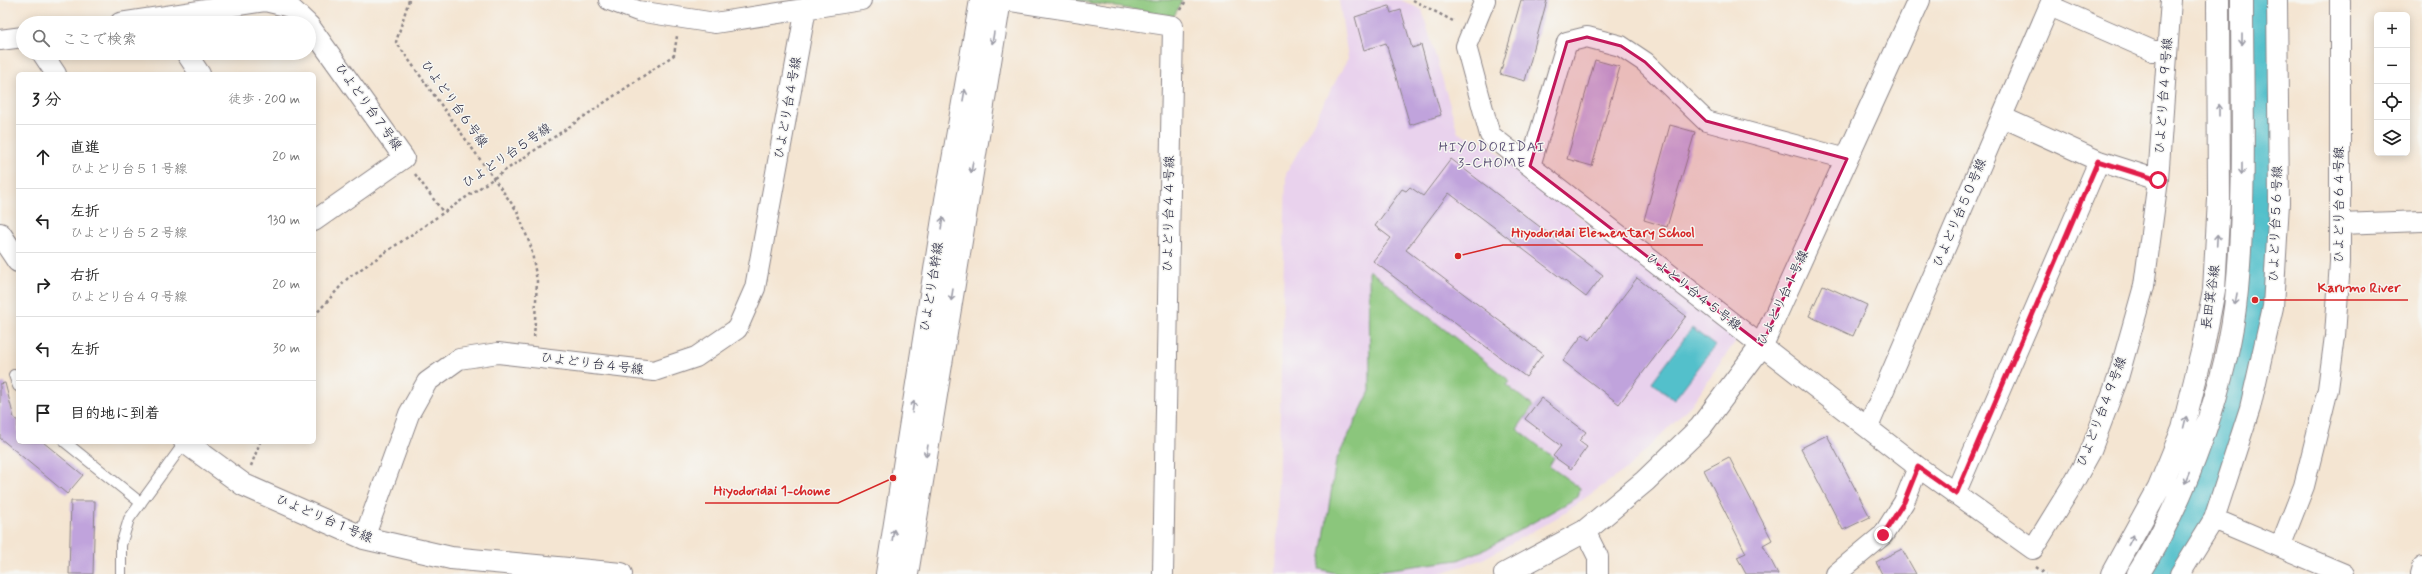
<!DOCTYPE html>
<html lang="ja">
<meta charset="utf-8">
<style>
:root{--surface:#fff;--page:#f2f2f2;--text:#222;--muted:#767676;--line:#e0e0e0}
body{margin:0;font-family:Mynerve,"Klee One",sans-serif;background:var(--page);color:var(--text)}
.controls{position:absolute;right:12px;top:12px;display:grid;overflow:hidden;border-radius:6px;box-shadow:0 2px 10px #0003}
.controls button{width:36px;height:36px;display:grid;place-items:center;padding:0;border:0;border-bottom:1px solid var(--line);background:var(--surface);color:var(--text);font:20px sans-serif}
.stop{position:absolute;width:12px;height:12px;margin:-9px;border:3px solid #e11d48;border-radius:50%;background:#fff}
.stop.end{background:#e11d48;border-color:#fff;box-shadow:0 1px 4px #0008}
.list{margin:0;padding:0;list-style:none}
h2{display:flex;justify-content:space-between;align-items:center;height:52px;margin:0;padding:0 16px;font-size:17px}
h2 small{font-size:13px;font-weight:400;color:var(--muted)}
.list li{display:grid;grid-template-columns:26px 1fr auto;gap:12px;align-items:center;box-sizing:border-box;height:64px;padding:0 16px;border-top:1px solid var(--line)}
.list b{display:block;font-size:15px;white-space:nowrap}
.list p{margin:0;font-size:13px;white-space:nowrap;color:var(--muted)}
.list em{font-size:13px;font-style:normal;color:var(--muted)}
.icon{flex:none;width:22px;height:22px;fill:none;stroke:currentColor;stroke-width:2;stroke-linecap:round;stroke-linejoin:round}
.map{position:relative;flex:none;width:2422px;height:574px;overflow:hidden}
.search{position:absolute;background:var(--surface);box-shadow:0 2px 10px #0003;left:16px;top:16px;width:300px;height:44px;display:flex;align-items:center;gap:10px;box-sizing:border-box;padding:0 14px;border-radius:22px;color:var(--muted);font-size:15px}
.panel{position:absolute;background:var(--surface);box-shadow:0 2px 10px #0003;left:16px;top:72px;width:300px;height:372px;border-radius:6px}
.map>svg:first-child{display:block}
.built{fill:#e9d2ed}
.green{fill:#8bc67b;stroke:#56745b}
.water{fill:#53c0cb;stroke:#3a7183}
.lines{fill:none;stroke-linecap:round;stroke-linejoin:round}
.river{stroke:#53c0cb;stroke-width:33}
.building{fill:#c0a3dc}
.lane-casing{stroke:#8b8486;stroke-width:12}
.street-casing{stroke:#8b8486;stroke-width:22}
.secondary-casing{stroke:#8b8486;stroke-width:24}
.path{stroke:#8b8486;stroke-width:2.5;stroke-dasharray:3 3;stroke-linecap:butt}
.lane{stroke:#fff;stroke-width:10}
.street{stroke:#fff;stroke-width:20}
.secondary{stroke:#fff;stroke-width:22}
.oneway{stroke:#9c9ca7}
.route{stroke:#e11d48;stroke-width:5}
.marked{fill:#c2185b;fill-opacity:0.2;stroke:#c2185b;stroke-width:3;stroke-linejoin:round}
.labels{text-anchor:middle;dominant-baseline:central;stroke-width:3;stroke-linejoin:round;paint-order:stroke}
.street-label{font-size:13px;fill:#22223b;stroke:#f6f6f2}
.neighbourhood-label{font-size:14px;letter-spacing:1px;fill:#594f73;stroke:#f6f6f2}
.leader{fill:none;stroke:#d62828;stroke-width:1.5}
.callout-dot{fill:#d62828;stroke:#f6f6f2;stroke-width:1.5}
.callout-label{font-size:14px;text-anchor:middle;font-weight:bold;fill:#d62828;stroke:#f6f6f2;stroke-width:3;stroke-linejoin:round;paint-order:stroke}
</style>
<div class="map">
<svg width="2422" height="574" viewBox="0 0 2422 574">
<rect width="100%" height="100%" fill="#f6f6f2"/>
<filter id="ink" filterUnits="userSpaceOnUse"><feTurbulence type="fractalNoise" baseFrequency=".025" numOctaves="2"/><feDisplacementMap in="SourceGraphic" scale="8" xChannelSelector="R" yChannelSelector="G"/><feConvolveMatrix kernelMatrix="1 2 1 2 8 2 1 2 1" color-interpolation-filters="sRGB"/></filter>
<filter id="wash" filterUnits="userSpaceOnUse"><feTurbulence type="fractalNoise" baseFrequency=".012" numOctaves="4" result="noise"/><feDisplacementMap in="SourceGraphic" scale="16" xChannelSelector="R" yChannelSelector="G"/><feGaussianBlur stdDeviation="0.9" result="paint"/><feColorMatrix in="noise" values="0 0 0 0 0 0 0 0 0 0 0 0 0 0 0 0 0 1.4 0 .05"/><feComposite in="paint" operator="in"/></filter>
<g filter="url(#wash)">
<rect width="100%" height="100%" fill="#f4e5d2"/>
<path class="built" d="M1339 0H1401L1422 10 1458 133 1484 142 1738 338 1691 405 1628 468 1558 517 1481 560 1437 574H1276L1286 174 1348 58Z"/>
<path class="green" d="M1071 0H1182L1174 16Z
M1369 270 1510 381 1506 385 1533 406 1517 429 1554 458 1549 466 1580 488 1578 497 1486 549 1458 560 1355 574H1339L1319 569 1336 461 1370 391Z"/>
<path class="water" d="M1692 328 1715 346 1674 400 1652 382Z"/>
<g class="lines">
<path class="river" d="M2164 574 2179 550 2213 471 2244 386 2264 219 2263 0"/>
</g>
<g id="blocks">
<path class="building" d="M1521 0H1547L1525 81 1500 74Z
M1389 6 1391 13 1401 10 1412 48 1421 45 1441 115 1410 125 1386 43 1364 50 1355 17Z
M1595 60 1620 67 1592 166 1567 159Z
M1670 125 1695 132 1667 227 1644 220Z
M1451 159 1603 275 1586 297 1449 193 1406 250 1543 354 1526 377 1373 261 1391 238 1375 226 1402 189 1406 191 1410 187 1423 196Z
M1637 278 1686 316 1619 404 1563 361 1583 334 1590 340Z
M1823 285 1867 305 1853 336 1809 316Z
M5 383 14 418 18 421V442H43L83 475 67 494 0 438V384Z
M1541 398 1586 432 1579 441 1587 447 1571 469 1553 456 1561 446 1525 419Z
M1827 435 1870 517 1843 530 1801 448Z
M1729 457 1772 540 1763 545 1778 574H1746L1737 557 1746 553 1704 470Z
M71 501H95L93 574H69Z
M1902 549 1916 574H1882L1876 562Z"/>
</g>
</g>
<g filter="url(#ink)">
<use href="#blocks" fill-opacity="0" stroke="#8b8486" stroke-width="1"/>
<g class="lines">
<defs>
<path id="lane" d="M14 375 18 386
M65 442 141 503
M121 574V545L129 519 185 442"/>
<path id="street" d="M609 0 638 11 715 23 861 0
M1004 0 1173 26 1163 574
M1485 0 1466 46 1490 135 1918 467 2033 549 2070 489 2090 453 2118 378 2144 286 2158 180 2171 0
M2050 6 2153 51H2167
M120 23 265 1 290 7 307 23
M309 25 404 158 314 221
M0 40 23 37
M42 53 56 74
M186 53 200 74
M2002 117 2099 161 2158 180
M1530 166 1567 42 1587 37 1621 46 1645 62 1706 121 1847 159
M2340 224 2422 221
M1868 427 2052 0
M1955 494 2099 161
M2214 519 2344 574
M1585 531 1598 557V574
M364 538 409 414 427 382 459 359 498 353 654 371 696 357 737 329 755 288 806 8
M2280 547 2304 486 2328 389 2335 336 2340 262V0
M1836 574 1883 535 1904 502 1918 467
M2180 574 2214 519 2250 408 2273 307 2279 203 2277 0
M2420 574 2422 567"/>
<path id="secondary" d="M0 234 18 261
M185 442 244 485 364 538 451 558 621 574
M887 574 946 200 981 0
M907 574 1000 0
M1505 574 1585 531 1645 481 1700 428 1762 345 1919 0
M2112 574 2159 488 2183 429 2202 352 2214 290 2219 199 2218 0
M2138 574C2186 499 2229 379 2237 290 2246 194 2242 96 2242 0"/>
</defs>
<use href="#lane" class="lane-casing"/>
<use href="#street" class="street-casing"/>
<use href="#secondary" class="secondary-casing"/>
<path class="path" d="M409 0 396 42 517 211 531 247 537 281 534 339
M1413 0 1455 22
M1181 10 1186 0
M415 174 443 212
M314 316 348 278 674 55 677 36
M251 466 260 442
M2036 567 2046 574"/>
<use href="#lane" class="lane"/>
<use href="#street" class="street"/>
<use href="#secondary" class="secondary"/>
</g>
<defs><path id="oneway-shaft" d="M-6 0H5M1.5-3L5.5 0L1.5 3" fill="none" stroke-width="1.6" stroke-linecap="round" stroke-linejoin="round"/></defs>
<g class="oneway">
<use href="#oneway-shaft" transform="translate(993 38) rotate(99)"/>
<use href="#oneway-shaft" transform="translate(2242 39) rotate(90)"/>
<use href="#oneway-shaft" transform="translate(964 95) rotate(-80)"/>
<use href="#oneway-shaft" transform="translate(2219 110) rotate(-90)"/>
<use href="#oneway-shaft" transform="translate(972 167) rotate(99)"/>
<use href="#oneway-shaft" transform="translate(2242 169) rotate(90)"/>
<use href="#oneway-shaft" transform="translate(942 223) rotate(-81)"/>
<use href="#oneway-shaft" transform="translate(2217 240) rotate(-87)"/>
<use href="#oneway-shaft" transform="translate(952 295) rotate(99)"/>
<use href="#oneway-shaft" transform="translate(2236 299) rotate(100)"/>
<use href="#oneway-shaft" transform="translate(913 407) rotate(-81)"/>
<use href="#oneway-shaft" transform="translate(2185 422) rotate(-76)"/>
<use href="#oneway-shaft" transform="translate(927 451) rotate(99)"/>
<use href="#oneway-shaft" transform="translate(2187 478) rotate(112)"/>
<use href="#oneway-shaft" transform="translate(893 535) rotate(-81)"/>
<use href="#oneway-shaft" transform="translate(2131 540) rotate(-62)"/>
</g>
</g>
<g class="lines" filter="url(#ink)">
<path class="route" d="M1883 535 1904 502 1918 467 1956 494 2098 161 2158 180"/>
</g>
<path class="marked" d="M1587 37 1621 46 1645 62 1706 121 1847 159 1762 345 1530 166 1567 42Z"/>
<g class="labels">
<g class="street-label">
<text transform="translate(2164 96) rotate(-86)">ひよどり台４９号線</text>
<text transform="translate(454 104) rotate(54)">ひよどり台６号線</text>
<text transform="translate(368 107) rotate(54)">ひよどり台７号線</text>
<text transform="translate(788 108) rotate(-80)">ひよどり台４号線</text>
<text transform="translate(507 156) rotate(-34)">ひよどり台５号線</text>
<text transform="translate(2339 205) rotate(-90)">ひよどり台６４号線</text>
<text transform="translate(1960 213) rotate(-67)">ひよどり台５０号線</text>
<text transform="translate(1169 214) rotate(-89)">ひよどり台４４号線</text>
<text transform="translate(2276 224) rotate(-88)">ひよどり台５６号線</text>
<text transform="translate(932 287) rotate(-81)">ひよどり台幹線</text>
<text transform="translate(1693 292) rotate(38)">ひよどり台４５号線</text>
<text transform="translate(2211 297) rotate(-82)">長田箕谷線</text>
<text transform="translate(1783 298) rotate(-65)">ひよどり台１号線</text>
<text transform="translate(592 364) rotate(7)">ひよどり台４号線</text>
<text transform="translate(2102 412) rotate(-69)">ひよどり台４９号線</text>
<text transform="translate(324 519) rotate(23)">ひよどり台１号線</text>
</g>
<g class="neighbourhood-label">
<text x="1492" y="147">HIYODORIDAI<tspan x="1492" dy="16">3-CHOME</tspan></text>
</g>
</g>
<path class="leader" d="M1458 256L1503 245H1703M2255 300L2309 300H2408M893 478L838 503H705"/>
<g class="callout-dot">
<circle cx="1458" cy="256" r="4"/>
<circle cx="2255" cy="300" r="4"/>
<circle cx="893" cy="478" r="4"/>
</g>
<g class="callout-label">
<text x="1603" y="237">Hiyodoridai Elementary School</text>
<text x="2359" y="292">Karumo River</text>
<text x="772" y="495">Hiyodoridai 1-chome</text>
</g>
</svg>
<div class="controls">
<button>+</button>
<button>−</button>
<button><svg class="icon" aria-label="locate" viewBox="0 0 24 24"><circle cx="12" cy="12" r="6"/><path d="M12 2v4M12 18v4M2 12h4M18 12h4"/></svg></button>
<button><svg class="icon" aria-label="layers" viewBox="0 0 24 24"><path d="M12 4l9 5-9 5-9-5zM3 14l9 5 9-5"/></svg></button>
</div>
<div class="stop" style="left:2158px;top:180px"></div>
<div class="stop end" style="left:1883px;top:535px"></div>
<div class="search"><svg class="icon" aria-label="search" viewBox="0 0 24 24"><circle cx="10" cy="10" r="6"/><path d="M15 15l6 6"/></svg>ここで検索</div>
<section class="panel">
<h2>3 分<small>徒歩 · 200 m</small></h2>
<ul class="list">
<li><svg class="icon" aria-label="ahead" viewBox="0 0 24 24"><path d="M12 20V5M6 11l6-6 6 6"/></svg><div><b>直進</b><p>ひよどり台５１号線</p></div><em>20 m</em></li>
<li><svg class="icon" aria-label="left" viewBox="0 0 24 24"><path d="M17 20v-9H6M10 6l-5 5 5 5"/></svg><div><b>左折</b><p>ひよどり台５２号線</p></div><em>130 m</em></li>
<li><svg class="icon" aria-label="right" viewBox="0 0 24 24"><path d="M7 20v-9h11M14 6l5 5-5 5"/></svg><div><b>右折</b><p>ひよどり台４９号線</p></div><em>20 m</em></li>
<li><svg class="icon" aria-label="left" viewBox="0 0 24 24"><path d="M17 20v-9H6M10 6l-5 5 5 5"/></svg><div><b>左折</b></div><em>30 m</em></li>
<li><svg class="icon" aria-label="arrive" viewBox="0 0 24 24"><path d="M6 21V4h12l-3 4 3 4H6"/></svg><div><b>目的地に到着</b></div></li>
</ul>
</section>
</div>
